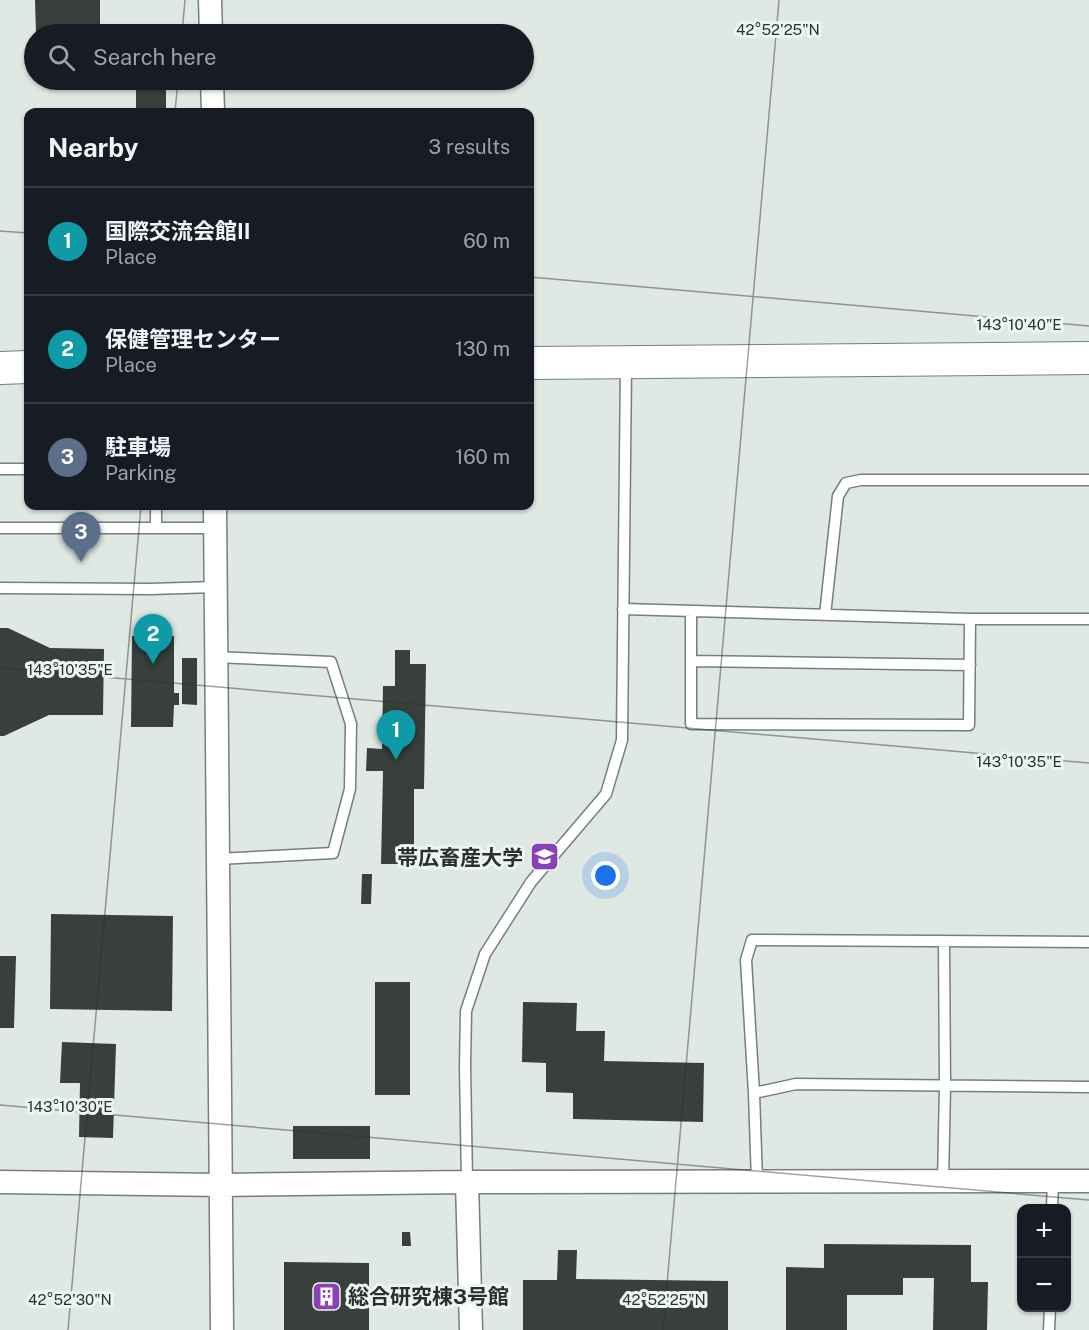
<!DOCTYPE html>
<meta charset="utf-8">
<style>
:root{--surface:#171b24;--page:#242831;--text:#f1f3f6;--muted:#9ea1a6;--line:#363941;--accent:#b45309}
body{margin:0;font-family:"Public Sans","Noto Sans JP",sans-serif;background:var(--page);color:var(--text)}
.controls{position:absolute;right:18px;bottom:18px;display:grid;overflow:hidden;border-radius:12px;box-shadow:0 2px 4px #0004}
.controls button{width:54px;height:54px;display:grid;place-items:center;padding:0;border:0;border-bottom:2px solid var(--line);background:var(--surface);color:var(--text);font:30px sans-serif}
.you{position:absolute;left:606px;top:876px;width:21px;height:21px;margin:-15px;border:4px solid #fff;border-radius:50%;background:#1a73e8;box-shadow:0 0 0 9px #1a73e833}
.badge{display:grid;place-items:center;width:39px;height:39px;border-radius:50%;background:var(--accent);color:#fff;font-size:20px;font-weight:700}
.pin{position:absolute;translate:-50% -50px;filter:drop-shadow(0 2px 3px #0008)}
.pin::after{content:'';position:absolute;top:32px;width:21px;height:18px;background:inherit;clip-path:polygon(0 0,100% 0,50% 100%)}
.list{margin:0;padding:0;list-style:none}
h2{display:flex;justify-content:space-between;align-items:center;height:78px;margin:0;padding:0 24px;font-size:26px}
h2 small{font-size:20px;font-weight:400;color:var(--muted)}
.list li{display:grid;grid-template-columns:39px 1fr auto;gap:18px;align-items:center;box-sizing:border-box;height:108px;padding:0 24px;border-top:2px solid var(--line)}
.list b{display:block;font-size:22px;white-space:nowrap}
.list p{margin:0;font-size:20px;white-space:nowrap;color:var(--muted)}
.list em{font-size:20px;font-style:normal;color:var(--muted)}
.icon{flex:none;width:33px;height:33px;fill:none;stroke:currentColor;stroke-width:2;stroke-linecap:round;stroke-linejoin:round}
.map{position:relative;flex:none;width:1089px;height:1330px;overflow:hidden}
.search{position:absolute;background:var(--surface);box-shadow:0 2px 4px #0004;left:24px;top:24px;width:510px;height:66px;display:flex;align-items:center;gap:15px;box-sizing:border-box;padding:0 21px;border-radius:33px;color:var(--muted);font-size:22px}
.panel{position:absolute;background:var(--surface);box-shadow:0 2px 4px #0004;left:24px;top:108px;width:510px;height:402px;border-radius:12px}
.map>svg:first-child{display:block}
.building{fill:#39403c}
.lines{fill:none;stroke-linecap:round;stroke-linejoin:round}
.lane-casing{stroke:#767f7a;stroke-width:13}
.street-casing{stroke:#767f7a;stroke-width:25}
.secondary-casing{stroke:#767f7a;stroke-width:34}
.lane{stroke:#fff;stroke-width:10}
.street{stroke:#fff;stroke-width:22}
.secondary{stroke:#fff;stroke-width:32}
.ticks{fill:none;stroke:#2c2f2d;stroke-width:1.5;stroke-opacity:0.45}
.labels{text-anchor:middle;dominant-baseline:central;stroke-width:6;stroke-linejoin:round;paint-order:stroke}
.poi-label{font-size:21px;font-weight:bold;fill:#2c2f2d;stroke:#ecf6f0;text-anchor:end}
.ticks-label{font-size:15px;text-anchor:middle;fill:#2c2f2d;stroke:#ecf6f0;stroke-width:6;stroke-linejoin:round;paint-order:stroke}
</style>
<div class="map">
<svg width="1089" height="1330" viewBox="0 0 1089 1330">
<rect width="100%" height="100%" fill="#dfe8e3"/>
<path class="building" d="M35 0H100V34H36Z
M136 80H166V112H136Z
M0 628H8L50 648 104 649 103 715H49L4 736H0Z
M132 636H174V693H179V705H174L173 727H131Z
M395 650H410V664H426L424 789H414V853H398V864H381L383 771H366L367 748 382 749 383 686H395Z
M182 658H197V705L182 704Z
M362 874H372L371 904H361Z
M51 914 173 916 172 1011 50 1009Z
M0 956H16L14 1028H0Z
M375 982H410V1095H375Z
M523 1002 577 1003 576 1031H605L604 1061 704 1063 703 1122 573 1119V1093L546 1092V1063L522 1062Z
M62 1042 116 1044 113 1138 79 1137 80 1083H60Z
M293 1126H370V1159H293Z
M402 1232H410L411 1246H402Z
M824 1244 971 1245V1282H988L987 1330H933L934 1278H903V1295H847V1330H786V1267L824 1268Z
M558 1250H577L576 1279 728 1281V1330H523V1280H557Z
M284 1262 369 1263V1330H284Z"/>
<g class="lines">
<defs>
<path id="lane" d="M0 469H28
M156 506V528
M0 528H215
M0 588 150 589 216 587
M623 609 970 619H1089
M691 611V724L969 725 970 619
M825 615 838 496 846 483 861 480H1089
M216 657 331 662 351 724 350 789 333 853 218 859
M691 661 970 665
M754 1093 796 1084 1089 1087
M467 1182 465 1066 466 1011 485 954 531 882 606 794 622 740 626 365
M757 1182 754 1093 746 960 752 940 1089 942
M943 1182 945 1086 944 941
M1052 1208 1053 1181
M1049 1330 1050 1308"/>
<path id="street" d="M210 0 211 34
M212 80 213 112
M215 506 222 1330
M0 1182 221 1185 467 1182 1089 1181
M467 1182 471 1330"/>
<path id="secondary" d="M530 363 1089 358
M0 368 28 367"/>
</defs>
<use href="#lane" class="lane-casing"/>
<use href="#street" class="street-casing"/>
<use href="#secondary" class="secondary-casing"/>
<use href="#lane" class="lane"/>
<use href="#street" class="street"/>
<use href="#secondary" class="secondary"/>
</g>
<path class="ticks" d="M182 34 185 0M175 112 178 80M0 231 28 233M530 277 1089 326M0 668 1089 763M0 1105 1089 1200M68 1330 141 506M663 1330 779 0"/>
<defs>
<symbol id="university-square" viewBox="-11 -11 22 22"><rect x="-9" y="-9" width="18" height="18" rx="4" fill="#8941b4" stroke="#ecf6f0"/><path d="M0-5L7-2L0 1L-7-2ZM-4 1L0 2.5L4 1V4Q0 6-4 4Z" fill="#fff"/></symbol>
<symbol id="building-square" viewBox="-11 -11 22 22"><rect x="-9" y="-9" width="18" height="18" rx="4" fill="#8941b4" stroke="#ecf6f0"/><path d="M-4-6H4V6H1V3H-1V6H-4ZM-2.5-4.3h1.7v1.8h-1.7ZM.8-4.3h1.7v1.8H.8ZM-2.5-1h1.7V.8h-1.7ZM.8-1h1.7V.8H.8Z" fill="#fff"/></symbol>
</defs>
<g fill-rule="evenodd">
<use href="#university-square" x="528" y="840" width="33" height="33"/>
<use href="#building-square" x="310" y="1280" width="33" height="33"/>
</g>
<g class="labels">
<g class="poi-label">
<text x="523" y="857">帯広畜産大学</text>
<text x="348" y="1296" text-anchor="start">総合研究棟3号館</text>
</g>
</g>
<g class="ticks-label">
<text x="778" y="35">42°52'25"N</text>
<text x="1019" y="330">143°10'40"E</text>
<text x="70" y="675">143°10'35"E</text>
<text x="1019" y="767">143°10'35"E</text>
<text x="70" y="1112">143°10'30"E</text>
<text x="70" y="1305">42°52'30"N</text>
<text x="664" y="1305">42°52'25"N</text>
</g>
</svg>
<div class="controls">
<button>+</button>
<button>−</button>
</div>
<div class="you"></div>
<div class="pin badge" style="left:396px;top:760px;background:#0f9aa8">1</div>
<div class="pin badge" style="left:153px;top:664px;background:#0f9aa8">2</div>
<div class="pin badge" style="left:81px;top:562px;background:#5c6f8a">3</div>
<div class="search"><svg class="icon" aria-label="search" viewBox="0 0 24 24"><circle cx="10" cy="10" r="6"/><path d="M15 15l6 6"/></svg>Search here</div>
<section class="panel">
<h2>Nearby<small>3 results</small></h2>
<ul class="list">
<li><span class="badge" style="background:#0f9aa8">1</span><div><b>国際交流会館II</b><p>Place</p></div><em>60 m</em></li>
<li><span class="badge" style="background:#0f9aa8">2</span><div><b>保健管理センター</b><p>Place</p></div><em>130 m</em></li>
<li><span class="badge" style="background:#5c6f8a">3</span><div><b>駐車場</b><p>Parking</p></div><em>160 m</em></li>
</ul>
</section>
</div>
